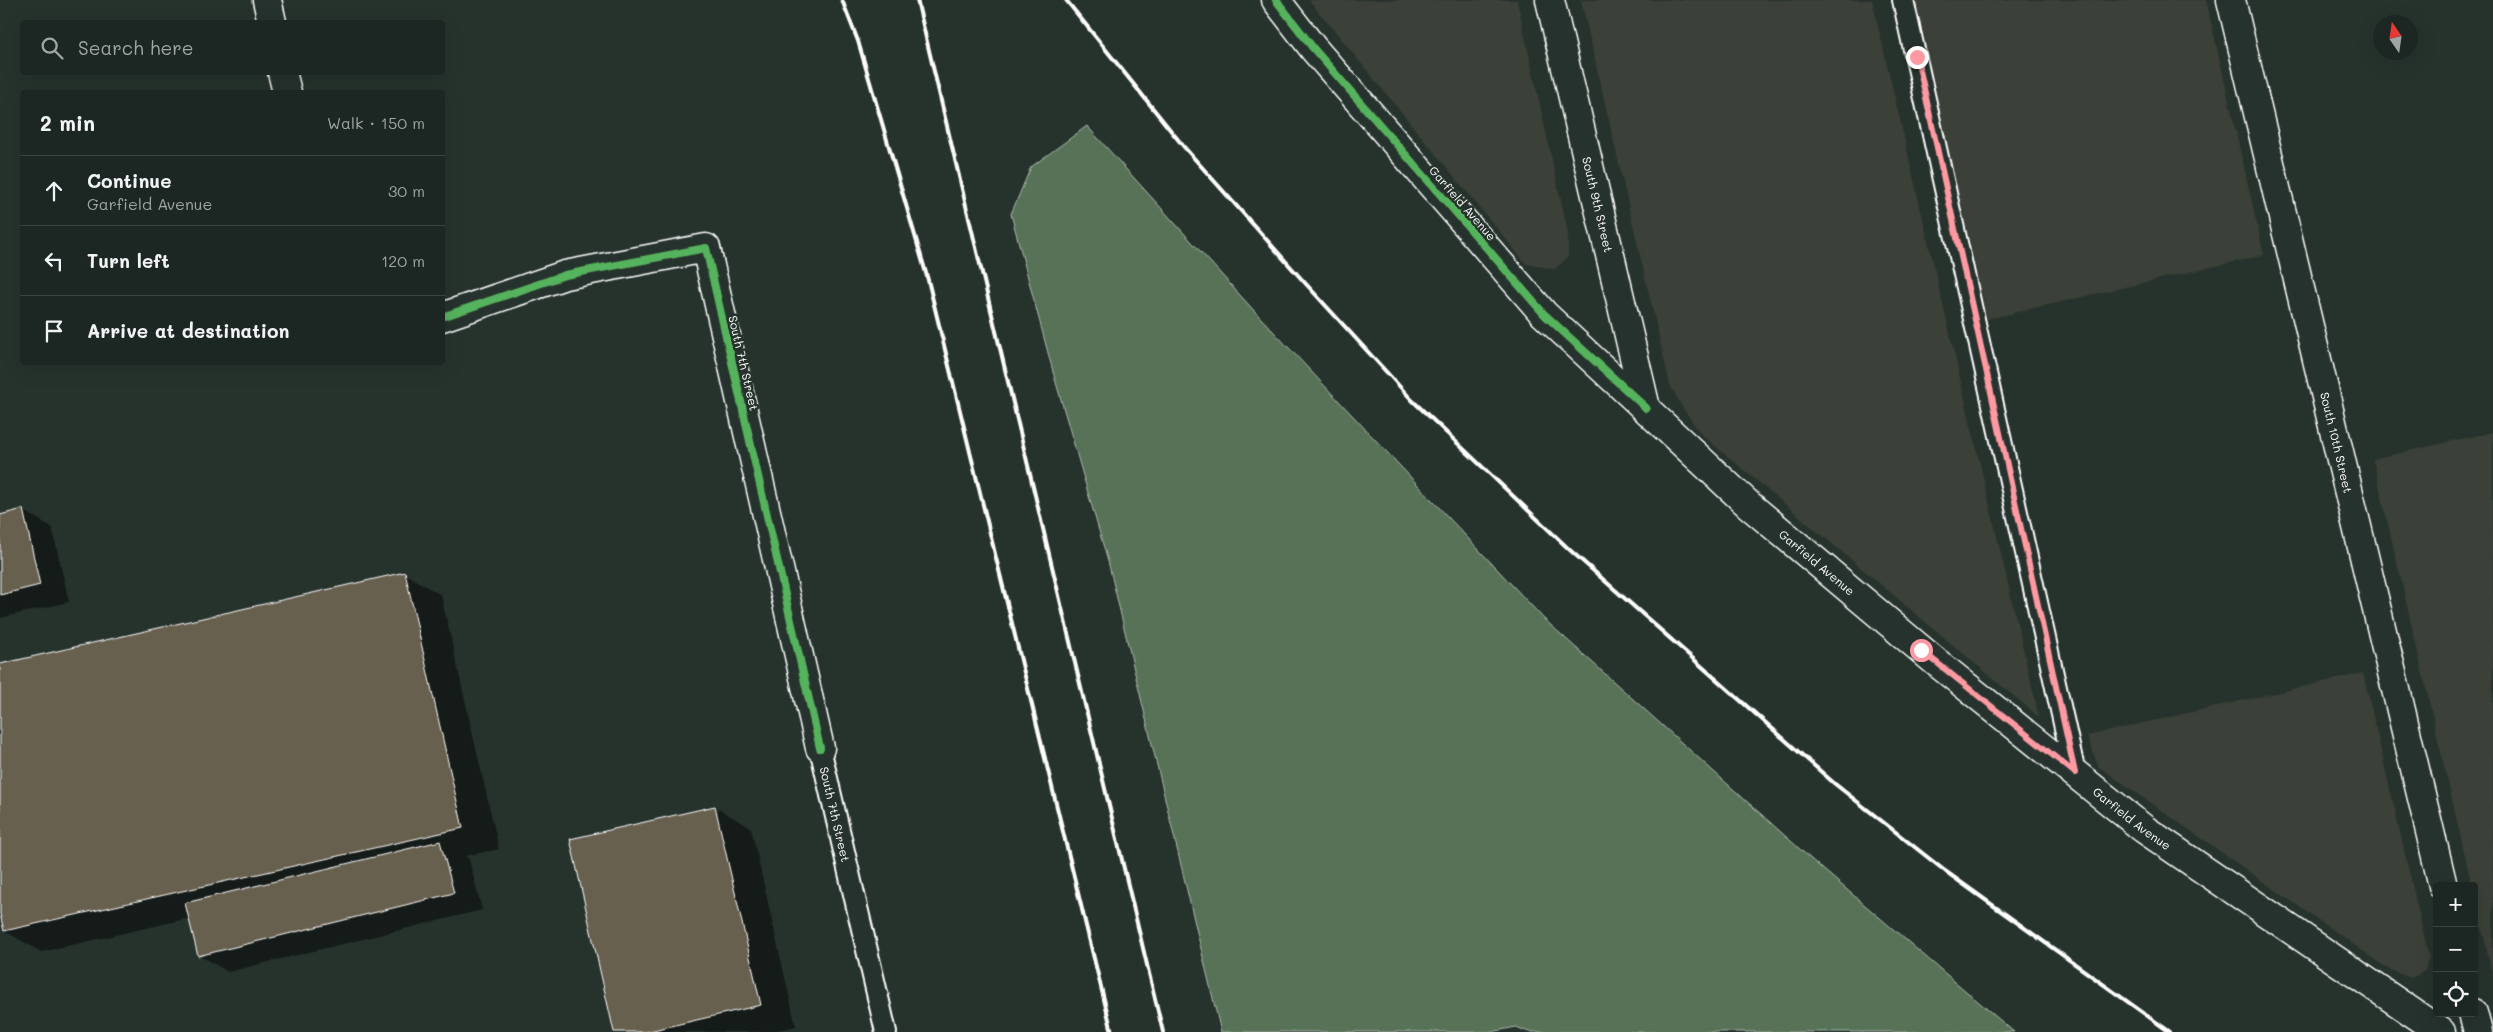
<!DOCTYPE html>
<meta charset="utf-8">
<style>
:root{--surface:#1c2622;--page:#29322f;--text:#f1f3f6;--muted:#a0a5a5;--line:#3a4340}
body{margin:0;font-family:Mali,sans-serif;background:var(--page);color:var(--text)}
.controls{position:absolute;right:15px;bottom:15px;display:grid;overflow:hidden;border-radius:5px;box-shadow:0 5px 20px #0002}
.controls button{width:45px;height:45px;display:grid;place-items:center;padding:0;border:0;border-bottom:1px solid var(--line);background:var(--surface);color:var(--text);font:25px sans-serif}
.compass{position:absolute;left:2373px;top:15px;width:45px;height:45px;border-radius:50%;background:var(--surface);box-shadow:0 5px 20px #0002;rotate:347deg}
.stop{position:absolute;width:15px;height:15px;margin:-11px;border:4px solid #ff9aa2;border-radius:50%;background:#fff}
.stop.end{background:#ff9aa2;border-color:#fff;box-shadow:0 1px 5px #0008}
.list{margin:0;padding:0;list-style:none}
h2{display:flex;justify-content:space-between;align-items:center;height:65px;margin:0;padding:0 20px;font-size:21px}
h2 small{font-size:16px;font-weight:400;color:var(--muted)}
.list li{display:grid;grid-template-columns:32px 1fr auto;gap:15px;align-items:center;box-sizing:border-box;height:70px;padding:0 20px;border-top:1px solid var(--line)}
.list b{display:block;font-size:19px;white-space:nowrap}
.list p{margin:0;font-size:16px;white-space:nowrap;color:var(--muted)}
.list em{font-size:16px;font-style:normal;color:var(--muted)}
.icon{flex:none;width:28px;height:28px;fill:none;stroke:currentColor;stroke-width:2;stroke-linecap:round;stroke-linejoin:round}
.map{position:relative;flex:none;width:2493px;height:1032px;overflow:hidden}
.search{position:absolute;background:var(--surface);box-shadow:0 5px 20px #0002;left:20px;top:20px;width:425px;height:55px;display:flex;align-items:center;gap:12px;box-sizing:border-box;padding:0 18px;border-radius:5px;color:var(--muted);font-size:19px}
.panel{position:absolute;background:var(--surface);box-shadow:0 5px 20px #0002;left:20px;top:90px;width:425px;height:275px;border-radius:5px}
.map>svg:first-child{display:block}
.built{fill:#3a4138}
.green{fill:#587258;stroke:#acb8ac}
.shadow{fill:#0007}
.building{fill:#676150;stroke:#fff}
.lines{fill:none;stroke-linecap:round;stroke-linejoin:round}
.lane-casing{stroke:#fff;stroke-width:24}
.street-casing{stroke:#fff;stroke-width:31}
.secondary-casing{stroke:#fff;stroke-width:31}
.lane{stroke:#26332d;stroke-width:20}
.street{stroke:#26332d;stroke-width:28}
.secondary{stroke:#26332d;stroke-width:28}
.rail{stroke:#fff;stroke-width:4}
.cycleway-casing{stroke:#26332d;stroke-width:11}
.cycleway{stroke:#56b35d;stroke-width:8}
.route{stroke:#ff9aa2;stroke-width:6}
.labels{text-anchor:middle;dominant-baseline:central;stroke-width:5;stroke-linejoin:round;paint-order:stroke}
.street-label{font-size:12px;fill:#fff;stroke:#26332d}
</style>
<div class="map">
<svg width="2493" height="1032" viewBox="0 0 2493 1032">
<rect width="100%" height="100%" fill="#26332d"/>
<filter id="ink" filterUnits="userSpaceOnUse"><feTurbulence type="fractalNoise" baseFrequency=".02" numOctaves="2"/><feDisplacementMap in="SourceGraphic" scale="10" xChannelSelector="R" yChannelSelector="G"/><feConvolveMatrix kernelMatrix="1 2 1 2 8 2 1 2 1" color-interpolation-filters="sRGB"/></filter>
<g filter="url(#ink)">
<path class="built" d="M1309 0H1517L1568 233V257L1555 269 1526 264Z
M1581 0H1872L2039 717 1701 434 1682 407 1670 385Z
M1914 0H2206L2264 255 1987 319Z
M2493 432V977L2474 896V886H2472L2373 459Z
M2363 673 2429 957 2425 971 2411 978 2390 970 2098 766 2087 736Z"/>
<path class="green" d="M1087 126 1258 315 1544 619 1812 860 2014 1032H1529L1516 1027 1491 1032H1221L1109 565 1055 379 1011 214 1031 167Z"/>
<path class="shadow" d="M23 511 52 527 69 602 0 618V516Z
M405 574 441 595 499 849 465 856 469 859 482 910 228 972 199 955 190 918 41 952 5 931 0 909V665Z
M715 807 751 828 796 1026 770 1032H615Z"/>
<path class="building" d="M23 509 40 585 0 595V515Z
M405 572 463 828 4 931 0 914V664Z
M715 806 761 1005 645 1032H614L570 839Z
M440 841 454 893 198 956 185 903Z"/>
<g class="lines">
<defs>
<g id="lane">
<path d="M1903 0 2075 773"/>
<path id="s1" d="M820 748 886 1032"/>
</g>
<path id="street" d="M267 0 272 22
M282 72 287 92
M442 317 565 275 706 248 820 748"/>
<g id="secondary">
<path id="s2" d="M1276 0 1313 48 1544 314 1749 505 1936 662 2144 829 2441 1032"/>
<path id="s3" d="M1550 0 1646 408"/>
<path id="s4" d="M2231 0 2443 886"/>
<path d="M2473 1013 2478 1032"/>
</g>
</defs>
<use href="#lane" class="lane-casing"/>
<use href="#street" class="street-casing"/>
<use href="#secondary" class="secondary-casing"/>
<use href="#lane" class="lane"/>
<use href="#street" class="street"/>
<use href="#secondary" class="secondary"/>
<path class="rail" d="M842 0 858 41 928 280 1112 1032
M917 0 1163 1032
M1066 0 1184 147 1306 284 1412 400 1571 551 1835 784 1945 871 2170 1032"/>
<defs>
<path id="cycleway" d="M1276 0 1313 48 1544 314 1646 408
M442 317 565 275 706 248 820 748"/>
</defs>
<use href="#cycleway" class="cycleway-casing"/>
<use href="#cycleway" class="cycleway"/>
</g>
</g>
<g class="lines" filter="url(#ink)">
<path class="route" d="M1917 57 2075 773 1921 650"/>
</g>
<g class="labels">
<g class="street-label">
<text transform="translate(1463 203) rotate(49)">Garfield Avenue</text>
<text stroke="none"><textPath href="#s3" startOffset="210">South 9th Street</textPath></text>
<text transform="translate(744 363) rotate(77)">South 7th Street</text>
<text stroke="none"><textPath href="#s4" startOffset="455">South 10th Street</textPath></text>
<text stroke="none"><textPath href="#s2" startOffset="782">Garfield Avenue</textPath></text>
<text stroke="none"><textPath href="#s1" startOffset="68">South 7th Street</textPath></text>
<text stroke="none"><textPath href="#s2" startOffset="1188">Garfield Avenue</textPath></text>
</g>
</g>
</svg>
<div class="controls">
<button>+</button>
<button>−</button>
<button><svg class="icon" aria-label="locate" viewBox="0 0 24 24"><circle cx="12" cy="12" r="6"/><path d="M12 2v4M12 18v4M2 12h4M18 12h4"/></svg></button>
</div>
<svg class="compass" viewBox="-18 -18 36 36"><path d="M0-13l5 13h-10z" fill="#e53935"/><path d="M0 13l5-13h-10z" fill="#a0a5a5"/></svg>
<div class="stop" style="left:1921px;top:650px"></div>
<div class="stop end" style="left:1917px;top:57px"></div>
<div class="search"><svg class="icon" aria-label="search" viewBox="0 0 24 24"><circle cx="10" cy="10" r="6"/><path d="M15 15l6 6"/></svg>Search here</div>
<section class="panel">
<h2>2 min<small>Walk · 150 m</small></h2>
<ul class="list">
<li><svg class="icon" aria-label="ahead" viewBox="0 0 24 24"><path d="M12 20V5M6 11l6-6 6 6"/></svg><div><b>Continue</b><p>Garfield Avenue</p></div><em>30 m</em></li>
<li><svg class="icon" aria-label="left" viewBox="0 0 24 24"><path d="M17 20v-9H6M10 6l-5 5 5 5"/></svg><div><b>Turn left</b></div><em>120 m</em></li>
<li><svg class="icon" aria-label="arrive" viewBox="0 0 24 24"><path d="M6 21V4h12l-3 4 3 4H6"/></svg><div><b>Arrive at destination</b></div></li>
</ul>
</section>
</div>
